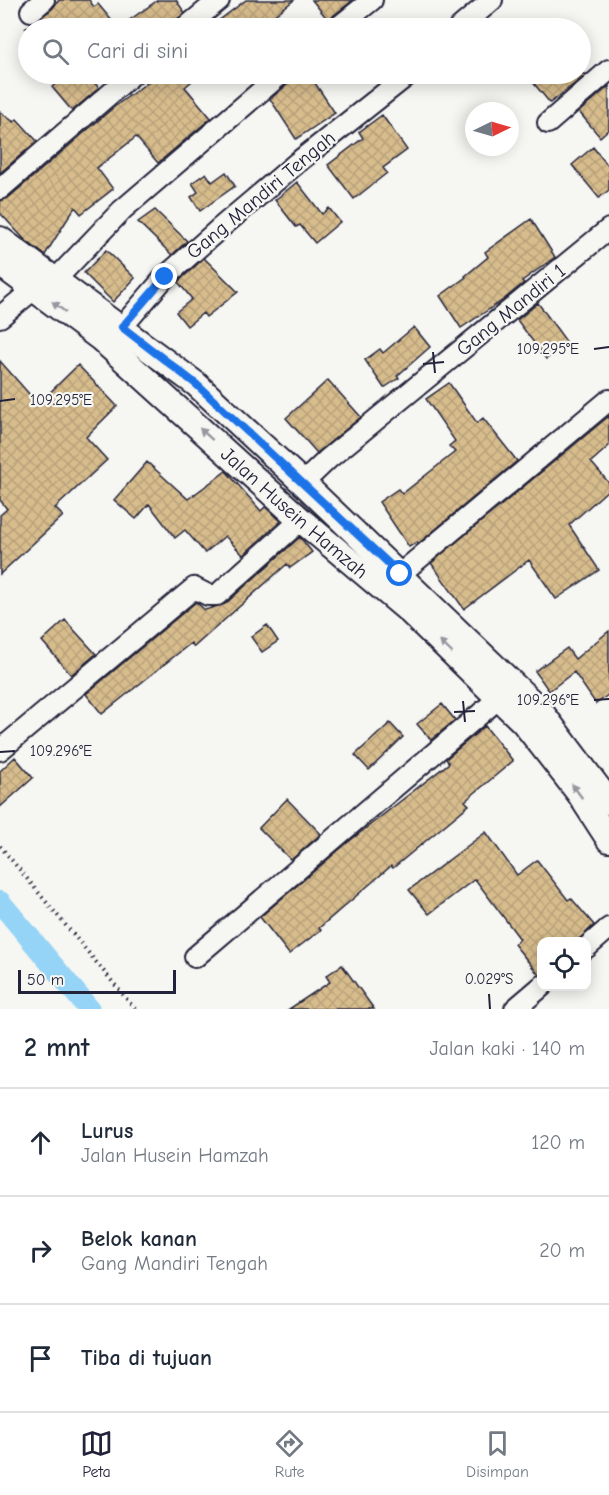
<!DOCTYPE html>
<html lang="id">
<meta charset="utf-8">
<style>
:root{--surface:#fff;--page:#f2f2f3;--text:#1f2937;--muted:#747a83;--line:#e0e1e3;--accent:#22223b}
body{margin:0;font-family:"Comic Neue",sans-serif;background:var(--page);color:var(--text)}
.controls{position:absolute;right:18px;bottom:18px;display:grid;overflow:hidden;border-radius:12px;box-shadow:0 3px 15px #0003}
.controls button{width:54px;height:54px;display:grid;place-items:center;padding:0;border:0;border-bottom:2px solid var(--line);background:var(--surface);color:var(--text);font:30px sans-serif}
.compass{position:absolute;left:465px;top:102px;width:54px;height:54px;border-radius:50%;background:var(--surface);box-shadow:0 3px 15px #0003;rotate:85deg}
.scale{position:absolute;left:18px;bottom:15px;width:158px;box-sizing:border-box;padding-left:6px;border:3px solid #22223b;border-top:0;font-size:16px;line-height:21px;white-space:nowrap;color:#22223b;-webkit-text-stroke:4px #f6f6f2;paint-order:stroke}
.stop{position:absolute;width:18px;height:18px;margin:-14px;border:4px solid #1a73e8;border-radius:50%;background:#fff}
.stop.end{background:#1a73e8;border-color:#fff;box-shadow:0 2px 6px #0008}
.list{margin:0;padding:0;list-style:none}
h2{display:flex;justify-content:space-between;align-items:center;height:78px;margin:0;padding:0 24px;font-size:26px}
h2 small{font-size:20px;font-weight:400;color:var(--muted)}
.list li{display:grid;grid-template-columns:39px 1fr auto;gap:18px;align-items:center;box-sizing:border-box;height:108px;padding:0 24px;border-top:2px solid var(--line)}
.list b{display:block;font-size:22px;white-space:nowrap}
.list p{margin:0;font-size:20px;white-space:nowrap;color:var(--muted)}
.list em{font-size:20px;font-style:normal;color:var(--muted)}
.icon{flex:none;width:33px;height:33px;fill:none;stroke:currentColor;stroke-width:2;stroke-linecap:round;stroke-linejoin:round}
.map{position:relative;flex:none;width:609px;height:1009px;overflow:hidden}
.search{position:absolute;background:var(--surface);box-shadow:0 3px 15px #0003;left:18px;right:18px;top:18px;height:66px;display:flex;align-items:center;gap:15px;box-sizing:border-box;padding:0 21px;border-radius:33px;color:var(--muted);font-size:22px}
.sheet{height:402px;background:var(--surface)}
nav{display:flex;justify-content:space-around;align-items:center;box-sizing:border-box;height:84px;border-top:2px solid var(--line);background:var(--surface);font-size:16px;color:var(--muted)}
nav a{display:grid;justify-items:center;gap:3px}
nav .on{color:var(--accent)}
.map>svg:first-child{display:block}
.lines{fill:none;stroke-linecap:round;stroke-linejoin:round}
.canal{stroke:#95d4f6;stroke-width:22}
.building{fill:url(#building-cross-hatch);stroke:#22223b;stroke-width:1.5}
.minor-casing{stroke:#22223b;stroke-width:24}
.tertiary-casing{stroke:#22223b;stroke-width:28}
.path{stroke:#22223b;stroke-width:4;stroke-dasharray:1.5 4.5;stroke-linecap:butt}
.minor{stroke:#f6f6f2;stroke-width:20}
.tertiary{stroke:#f6f6f2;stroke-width:24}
.oneway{fill:#9797a0}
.route{stroke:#1a73e8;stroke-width:8}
.ticks{fill:none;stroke:#22223b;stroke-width:2}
.labels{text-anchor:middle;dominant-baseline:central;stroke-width:4.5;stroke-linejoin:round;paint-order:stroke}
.street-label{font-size:20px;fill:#22223b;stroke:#f6f6f2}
.ticks-label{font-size:15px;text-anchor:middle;fill:#22223b;stroke:#f6f6f2;stroke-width:4.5;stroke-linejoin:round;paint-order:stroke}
</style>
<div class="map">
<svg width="609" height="1009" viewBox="0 0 609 1009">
<defs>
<pattern id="building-cross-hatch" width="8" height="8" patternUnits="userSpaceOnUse" patternTransform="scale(1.5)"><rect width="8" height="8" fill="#d7bc8c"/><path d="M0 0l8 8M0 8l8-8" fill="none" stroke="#b8a17a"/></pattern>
</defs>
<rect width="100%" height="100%" fill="#f6f6f2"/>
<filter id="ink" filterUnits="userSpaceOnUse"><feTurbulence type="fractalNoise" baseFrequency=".0167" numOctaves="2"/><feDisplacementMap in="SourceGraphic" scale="12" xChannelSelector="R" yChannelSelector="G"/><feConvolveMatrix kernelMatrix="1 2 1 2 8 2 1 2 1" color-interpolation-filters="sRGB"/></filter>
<g filter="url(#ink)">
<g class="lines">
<path class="canal" d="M0 902 89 1009"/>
</g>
<path class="building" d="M59 0H89L94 7 98 4 118 28 158 0H176L185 13 177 19 173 28H26L52 9Z
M246 0H294L258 28H209Z
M312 0H353L328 20Z
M69 74H87L99 88 72 111 52 87Z
M159 74H200L185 87 211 118 158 163 136 137 97 168 113 189 81 214 75 207 45 255 25 240 0 213V201L8 198 114 107Z
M293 74H309L335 113 296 139 270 99 289 83Z
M526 74H587L550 103Z
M609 86V129L600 137 579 112Z
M0 112 14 122 17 119 37 141 0 173Z
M382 115 407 150 383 168 387 173 354 199 328 165 363 138 359 132Z
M593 147 609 167V190L599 198 572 165Z
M226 172 235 186 200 211 191 197 198 192 192 183 206 173 212 182Z
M297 182 322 214 329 208 340 222 315 243 300 225 296 227 275 200Z
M155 210 187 241 172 255 138 222Z
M531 219 555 257 522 281 524 283 503 300 461 328 440 296 466 277 465 276 488 257 485 252Z
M106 250 135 278 113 302 84 273Z
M204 258 238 292 206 317 203 313 187 326 176 312 192 299 178 282Z
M538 303 568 344 546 359 517 320Z
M414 327 430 347 397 376 399 378 384 388 365 360 380 349 383 353Z
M0 361 38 404 78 365 117 406 86 437 107 460 55 508 63 516 0 574V515L7 509 0 500Z
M328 380 361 417 317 453 286 418Z
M449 383 477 423 483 418 517 461 418 544 417 542 409 547 379 502 398 489 402 494 455 452 449 446 455 441 426 399Z
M609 416V446L591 462 609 483V489L569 525 599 570 556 599 529 560 464 609 431 563Z
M147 462 188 499 226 471 261 511 265 507 281 521 243 555 225 536 205 553 185 530 175 538 149 504 136 519 114 500Z
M300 537 312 552 290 568 287 564 194 647 191 643 102 714 86 694 196 602 205 610 225 604Z
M65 620 96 654 71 675 42 641Z
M267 625 278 641 262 652 251 637Z
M609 631V694L596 704 574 672 549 691 535 671 567 648 575 659Z
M442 704 455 720 431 740 417 724Z
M390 723 403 737 369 770 355 755Z
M485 726 513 761 465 801 469 805 393 868 391 866 319 928 321 930 289 954 260 917 347 843 449 763 446 759Z
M15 757 33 778 0 807V771Z
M287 799 321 834 291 860 259 828Z
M486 832 517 875 537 860 568 900 571 898 594 925 576 942H542V974L539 975 514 944 520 939 475 879 429 914 409 890Z
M342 965 374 1009H289L330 982 326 976Z"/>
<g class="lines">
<defs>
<path id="minor" d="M31 11 44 0
M185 28 219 0
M337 28 372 0
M459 28 492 0
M548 123 609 70
M0 189 133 74
M56 279 122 210 281 74
M0 317 34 289
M122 327 165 277 219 229 298 162 409 74
M303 483 328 459 609 229
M400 574 609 400
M0 750 194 588 208 595H217L301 520
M586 948 609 928
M195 957 499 698
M515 1009 542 986"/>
<g id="tertiary">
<path d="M0 239 196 384 303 483 539 709 609 802"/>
<path id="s1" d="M0 264 101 339 301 520 409 611 524 723 578 792 609 840"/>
</g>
</defs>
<use href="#minor" class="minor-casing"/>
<use href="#tertiary" class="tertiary-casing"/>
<path class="path" d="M0 846 135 1009"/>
<use href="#minor" class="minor"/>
<use href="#tertiary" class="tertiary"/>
</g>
<defs><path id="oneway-solid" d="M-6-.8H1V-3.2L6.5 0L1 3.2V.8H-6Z" transform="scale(1.5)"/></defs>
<g class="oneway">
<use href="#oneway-solid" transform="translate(59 307) rotate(-142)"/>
<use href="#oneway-solid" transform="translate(206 434) rotate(-138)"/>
<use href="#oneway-solid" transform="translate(446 647) rotate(-136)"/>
<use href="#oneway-solid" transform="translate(577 791) rotate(-126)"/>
</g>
</g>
<g class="lines" filter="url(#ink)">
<path class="route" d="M165 277 122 327 196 384 400 574"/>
</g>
<path class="ticks" d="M594 349 609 347M433 352 435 373M423 364 444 362M0 401 15 399M594 700 609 699M463 701 465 722M454 712 475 711M0 752 15 751M489 994 490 1009"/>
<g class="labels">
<g class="street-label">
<text transform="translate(261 195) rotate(-40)">Gang Mandiri Tengah</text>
<text transform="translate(511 310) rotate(-39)">Gang Mandiri 1</text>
<text stroke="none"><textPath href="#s1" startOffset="386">Jalan Husein Hamzah</textPath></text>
</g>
</g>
<g class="ticks-label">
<text x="548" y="354">109.295°E</text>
<text x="61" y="405">109.295°E</text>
<text x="548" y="705">109.296°E</text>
<text x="61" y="756">109.296°E</text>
<text x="489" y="984">0.029°S</text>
</g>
</svg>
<div class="controls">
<button><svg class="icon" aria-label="locate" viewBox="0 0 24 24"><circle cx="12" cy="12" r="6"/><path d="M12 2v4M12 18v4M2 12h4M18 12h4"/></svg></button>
</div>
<svg class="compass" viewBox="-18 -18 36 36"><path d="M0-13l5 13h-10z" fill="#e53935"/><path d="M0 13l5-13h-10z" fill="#747a83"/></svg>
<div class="scale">50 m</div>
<div class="stop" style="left:400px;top:574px"></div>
<div class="stop end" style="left:165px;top:277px"></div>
<div class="search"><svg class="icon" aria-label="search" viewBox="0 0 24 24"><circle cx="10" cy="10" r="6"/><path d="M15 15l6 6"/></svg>Cari di sini</div>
</div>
<section class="sheet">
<h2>2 mnt<small>Jalan kaki · 140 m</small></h2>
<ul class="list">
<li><svg class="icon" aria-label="ahead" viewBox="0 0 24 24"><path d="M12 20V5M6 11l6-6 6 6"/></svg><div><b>Lurus</b><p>Jalan Husein Hamzah</p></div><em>120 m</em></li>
<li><svg class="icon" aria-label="right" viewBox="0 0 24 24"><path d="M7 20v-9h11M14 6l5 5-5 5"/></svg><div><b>Belok kanan</b><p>Gang Mandiri Tengah</p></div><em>20 m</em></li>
<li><svg class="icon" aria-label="arrive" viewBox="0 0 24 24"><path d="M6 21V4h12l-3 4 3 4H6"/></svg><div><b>Tiba di tujuan</b></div></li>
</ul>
</section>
<nav>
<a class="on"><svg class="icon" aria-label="map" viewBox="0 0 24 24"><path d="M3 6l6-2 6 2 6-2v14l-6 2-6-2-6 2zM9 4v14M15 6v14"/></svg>Peta</a>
<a><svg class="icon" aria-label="directions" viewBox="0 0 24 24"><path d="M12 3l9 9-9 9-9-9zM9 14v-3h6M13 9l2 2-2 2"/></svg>Rute</a>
<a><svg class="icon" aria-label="saved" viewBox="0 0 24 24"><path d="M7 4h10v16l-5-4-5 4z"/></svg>Disimpan</a>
</nav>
